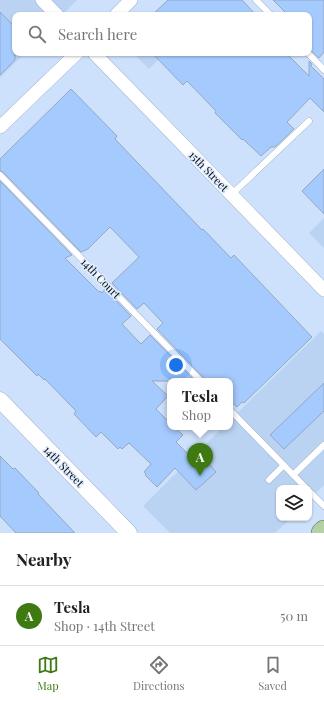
<!DOCTYPE html>
<meta charset="utf-8">
<style>
:root{--surface:#fff;--page:#f6f6f6;--text:#222;--muted:#767676;--line:#e0e0e0;--accent:#3e7912}
body{margin:0;font-family:"Playfair Display",serif;background:var(--page);color:var(--text)}
.controls{position:absolute;right:12px;bottom:12px;display:grid;overflow:hidden;border-radius:8px;box-shadow:0 1px 3px #0004}
.controls button{width:36px;height:36px;display:grid;place-items:center;padding:0;border:0;border-bottom:1px solid var(--line);background:var(--surface);color:var(--text);font:20px sans-serif}
.you{position:absolute;left:176px;top:365px;width:14px;height:14px;margin:-10px;border:3px solid #fff;border-radius:50%;background:#1a73e8;box-shadow:0 0 0 6px #1a73e833}
.badge{display:grid;place-items:center;width:26px;height:26px;border-radius:50%;background:var(--accent);color:#fff;font-size:13px;font-weight:700}
.pin{position:absolute;translate:-50% -33px;filter:drop-shadow(0 1px 2px #0008)}
.pin::after{content:'';position:absolute;top:21px;width:14px;height:12px;background:inherit;clip-path:polygon(0 0,100% 0,50% 100%)}
.popup{position:absolute;left:167px;top:378px;width:66px;height:52px;box-sizing:border-box;display:grid;place-content:center;border-radius:8px;background:var(--surface);filter:drop-shadow(0 1px 3px #0005);font-size:13px;white-space:nowrap;color:var(--muted)}
.popup b{font-size:15px;color:var(--text)}
.popup::after{content:'';position:absolute;left:50%;top:100%;margin-left:-8px;border:8px solid transparent;border-top-color:var(--surface)}
.list{margin:0;padding:0;list-style:none}
h2{display:flex;justify-content:space-between;align-items:center;height:52px;margin:0;padding:0 16px;font-size:17px}
h2 small{font-size:13px;font-weight:400;color:var(--muted)}
.list li{display:grid;grid-template-columns:26px 1fr auto;gap:12px;align-items:center;box-sizing:border-box;height:60px;padding:0 16px;border-top:1px solid var(--line)}
.list b{display:block;font-size:15px;white-space:nowrap}
.list p{margin:0;font-size:13px;white-space:nowrap;color:var(--muted)}
.list em{font-size:13px;font-style:normal;color:var(--muted)}
.icon{flex:none;width:22px;height:22px;fill:none;stroke:currentColor;stroke-width:2;stroke-linecap:round;stroke-linejoin:round}
.map{position:relative;flex:none;width:324px;height:533px;overflow:hidden}
.search{position:absolute;background:var(--surface);box-shadow:0 1px 3px #0004;left:12px;right:12px;top:12px;height:44px;display:flex;align-items:center;gap:10px;box-sizing:border-box;padding:0 14px;border-radius:8px;color:var(--muted);font-size:15px}
.sheet{height:112px;background:var(--surface)}
nav{display:flex;justify-content:space-around;align-items:center;box-sizing:border-box;height:56px;border-top:1px solid var(--line);background:var(--surface);font-size:11px;color:var(--muted)}
nav a{display:grid;justify-items:center;gap:2px}
nav .on{color:var(--accent)}
.map>svg:first-child{display:block}
.built{fill:#bbd3f3}
.building{fill:#a5cafd;stroke:#95a7c1}
.lines{fill:none;stroke-linecap:round;stroke-linejoin:round}
.service-casing{stroke:#a2b4ce;stroke-width:7}
.minor-casing{stroke:#a2b4ce;stroke-width:14}
.tertiary-casing{stroke:#a2b4ce;stroke-width:17}
.primary-casing{stroke:#57774c;stroke-width:22}
.service{stroke:#fff;stroke-width:6}
.minor{stroke:#fff;stroke-width:13}
.tertiary{stroke:#fff;stroke-width:16}
.primary{stroke:#b4d0a5;stroke-width:21}
.labels{text-anchor:middle;dominant-baseline:central;stroke-width:3;stroke-linejoin:round;paint-order:stroke}
.street-label{font-size:11px;fill:#060c15;stroke:#e2eefe}
</style>
<div class="map">
<svg width="324" height="533" viewBox="0 0 324 533">
<rect width="100%" height="100%" fill="#cee1fc"/>
<path class="built" d="M0 0H77L62 15H15V53H25L0 78Z
M133 53H165L149 69Z
M324 218V248L309 233Z
M321 331 324 334V485L309 500V488H279V518H291L275 533H170L143 506 223 427H230V420Z"/>
<path class="building" d="M168 0H242L256 15H152Z
M273 0H324V52L319 58 309 49V15H288Z
M0 12 15 27V60L0 75Z
M152 53H286L309 76V61L312 64 311 66 324 79V112L310 98 287 122 294 129 275 147H271L261 156 243 139 242 140 215 113 216 111 187 81 183 85Z
M71 89 117 136 115 139 202 230 203 229 231 258 234 255 312 337 244 403 242 402 237 407 230 401V381H205L204 378 157 329 163 323 144 303 137 309 112 283 139 257 110 227 88 249 81 252 3 172 0 171V159Z
M324 169V214L302 191Z
M0 181 72 255 65 258 99 292 100 291 102 293 105 289 131 316 122 324 141 344 150 335 195 381H152L168 396 156 409 170 423V427H174L183 435 176 442 194 460 200 454 216 472 196 490 175 468 157 487 145 475 146 474 144 472 151 464 129 443 122 449 120 447 118 449 101 432 96 437 74 414 76 411 45 379 44 380 38 374 37 376 0 339Z
M324 383V411L284 449 270 435Z
M0 456 13 469 15 468 39 493 38 494 75 533H16L0 516Z"/>
<g class="lines">
<defs>
<path id="service" d="M256 0 271 15
M308 53 324 70
M0 175 201 381
M232 194 309 121
M230 410 306 488
M293 475 324 445
M269 480 284 465
M309 491 324 506"/>
<path id="minor" d="M42 0 57 15
M116 15 131 0
M94 53 324 290
M0 127 77 53"/>
<path id="tertiary" d="M0 400 129 533"/>
<path id="primary" d="M322 533 324 531"/>
</defs>
<use href="#service" class="service-casing"/>
<use href="#minor" class="minor-casing"/>
<use href="#tertiary" class="tertiary-casing"/>
<use href="#primary" class="primary-casing"/>
<use href="#service" class="service"/>
<use href="#minor" class="minor"/>
<use href="#tertiary" class="tertiary"/>
<use href="#primary" class="primary"/>
</g>
<g class="labels">
<g class="street-label">
<text transform="translate(209 171) rotate(46)">15th Street</text>
<text transform="translate(101 278) rotate(46)">14th Court</text>
<text transform="translate(64 466) rotate(46)">14th Street</text>
</g>
</g>
</svg>
<div class="controls">
<button><svg class="icon" aria-label="layers" viewBox="0 0 24 24"><path d="M12 4l9 5-9 5-9-5zM3 14l9 5 9-5"/></svg></button>
</div>
<div class="you"></div>
<div class="pin badge" style="left:200px;top:476px">A</div>
<div class="popup"><b>Tesla</b>Shop</div>
<div class="search"><svg class="icon" aria-label="search" viewBox="0 0 24 24"><circle cx="10" cy="10" r="6"/><path d="M15 15l6 6"/></svg>Search here</div>
</div>
<section class="sheet">
<h2>Nearby<small></small></h2>
<ul class="list">
<li><span class="badge">A</span><div><b>Tesla</b><p>Shop · 14th Street</p></div><em>50 m</em></li>
</ul>
</section>
<nav>
<a class="on"><svg class="icon" aria-label="map" viewBox="0 0 24 24"><path d="M3 6l6-2 6 2 6-2v14l-6 2-6-2-6 2zM9 4v14M15 6v14"/></svg>Map</a>
<a><svg class="icon" aria-label="directions" viewBox="0 0 24 24"><path d="M12 3l9 9-9 9-9-9zM9 14v-3h6M13 9l2 2-2 2"/></svg>Directions</a>
<a><svg class="icon" aria-label="saved" viewBox="0 0 24 24"><path d="M7 4h10v16l-5-4-5 4z"/></svg>Saved</a>
</nav>
